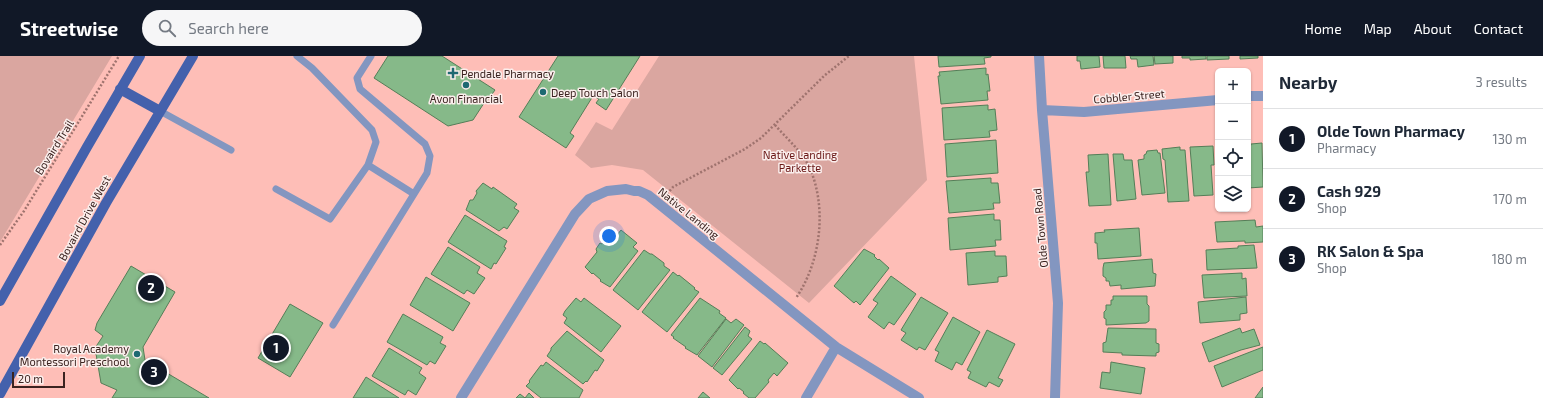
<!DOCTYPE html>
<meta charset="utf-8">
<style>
:root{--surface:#fff;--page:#f6f6f7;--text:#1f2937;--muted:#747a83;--line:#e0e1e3;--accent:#111827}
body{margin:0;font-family:"Exo 2",sans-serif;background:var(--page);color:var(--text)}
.controls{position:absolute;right:12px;top:12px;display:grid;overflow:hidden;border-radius:6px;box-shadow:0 1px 3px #0004}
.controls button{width:36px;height:36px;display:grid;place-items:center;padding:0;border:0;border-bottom:1px solid var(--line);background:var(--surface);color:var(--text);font:20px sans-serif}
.scale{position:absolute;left:12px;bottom:10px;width:53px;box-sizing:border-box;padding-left:4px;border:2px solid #3b2320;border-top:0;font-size:11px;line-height:14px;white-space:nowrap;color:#3b2320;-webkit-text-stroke:3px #fbeeec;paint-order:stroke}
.you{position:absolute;left:609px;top:180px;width:14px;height:14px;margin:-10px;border:3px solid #fff;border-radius:50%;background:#1a73e8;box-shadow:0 0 0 6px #1a73e833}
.badge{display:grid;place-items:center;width:26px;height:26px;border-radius:50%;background:var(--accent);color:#fff;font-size:13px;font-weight:700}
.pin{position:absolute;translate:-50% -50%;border:2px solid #fff;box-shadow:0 1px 4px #0006}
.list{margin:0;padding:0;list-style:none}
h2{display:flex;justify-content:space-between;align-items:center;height:52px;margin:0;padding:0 16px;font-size:17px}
h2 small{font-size:13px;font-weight:400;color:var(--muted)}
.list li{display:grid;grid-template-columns:26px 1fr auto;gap:12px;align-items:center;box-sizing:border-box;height:60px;padding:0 16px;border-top:1px solid var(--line)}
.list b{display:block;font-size:15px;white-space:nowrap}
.list p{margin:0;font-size:13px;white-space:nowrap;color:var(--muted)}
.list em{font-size:13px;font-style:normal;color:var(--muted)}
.icon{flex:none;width:22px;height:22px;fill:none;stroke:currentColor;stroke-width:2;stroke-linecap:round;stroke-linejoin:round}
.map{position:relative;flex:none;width:1263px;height:342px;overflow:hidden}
header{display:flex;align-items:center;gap:24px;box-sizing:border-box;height:56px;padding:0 20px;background:var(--accent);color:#fff}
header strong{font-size:19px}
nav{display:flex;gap:22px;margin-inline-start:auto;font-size:14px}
.search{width:280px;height:36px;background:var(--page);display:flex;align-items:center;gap:10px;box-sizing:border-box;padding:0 14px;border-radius:22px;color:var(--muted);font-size:15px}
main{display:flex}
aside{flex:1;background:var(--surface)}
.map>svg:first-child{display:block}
.green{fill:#daa6a0}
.building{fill:#86b989;stroke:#557e58}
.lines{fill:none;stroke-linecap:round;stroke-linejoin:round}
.path{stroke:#9f736e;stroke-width:2.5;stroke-dasharray:2 2;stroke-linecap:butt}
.service{stroke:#8396c0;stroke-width:7}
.minor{stroke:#8396c0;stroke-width:10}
.primary{stroke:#4461ac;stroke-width:10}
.poi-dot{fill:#1e6972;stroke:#fbeeec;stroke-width:1.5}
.labels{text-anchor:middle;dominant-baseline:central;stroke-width:3;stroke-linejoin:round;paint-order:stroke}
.poi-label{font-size:11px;fill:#3b2320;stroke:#fbeeec;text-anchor:start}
.street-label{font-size:11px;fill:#3b2320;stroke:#fbeeec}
.park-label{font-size:11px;fill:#6a1716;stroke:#fbeeec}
</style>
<header>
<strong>Streetwise</strong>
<div class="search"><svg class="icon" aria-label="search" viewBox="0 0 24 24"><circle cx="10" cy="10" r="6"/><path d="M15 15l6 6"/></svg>Search here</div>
<nav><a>Home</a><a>Map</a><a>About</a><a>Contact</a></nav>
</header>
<main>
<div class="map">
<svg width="1263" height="342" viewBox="0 0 1263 342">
<rect width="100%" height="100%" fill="#febeb7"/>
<path class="green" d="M0 0H112L0 186Z
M659 0H914L927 124 809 247 643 114 612 109 591 112 575 99 596 66 612 74Z"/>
<path class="building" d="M388 0H442L495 34 487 45 486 44 473 64 448 70 374 22Z
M558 0H640L606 54 596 47 599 43 593 40 570 77 574 80 566 92 519 61Z
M938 0H991V1L984 2 985 8 939 11Z
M1077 0H1099L1100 11 1081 13 1080 5H1077Z
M1103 0H1125L1126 12H1104Z
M1130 0H1153L1154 9 1138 11 1137 3H1131Z
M1154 0H1173V7L1155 8Z
M1182 0H1206V3L1190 4V2H1182Z
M1207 0H1229V3L1207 4Z
M1240 0H1258V2L1240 3Z
M986 12V19L988 18 990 35H987L988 44 941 48 938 20H940L939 16Z
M988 49V54L995 53 997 74 989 75 990 81 944 84 942 52Z
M996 84 998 117 947 121 945 88Z
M1262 87 1263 131 1248 132V92H1250L1251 88Z
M1213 90 1214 109H1211L1213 139 1194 140 1190 91Z
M1180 91V94H1185L1189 145 1168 146 1165 104 1163 103 1162 93Z
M1157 94 1158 97H1160L1165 137 1142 139 1138 104 1144 103V99L1146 98 1147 95Z
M1108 98 1111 149 1089 150 1086 116H1089L1088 99Z
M1113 98H1123L1124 104H1132L1136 143 1117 145Z
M991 122V127H998L1000 147H993L994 153 949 157 946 125Z
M483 127 492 133 493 131 517 148 514 152 519 155 507 173 504 171 499 175 466 154 470 144H473L477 137 476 135Z
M994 158V164H1000L1001 184H995L996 190 950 194 948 162Z
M465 159 507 185 504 191 506 192 496 208 494 207 491 213 448 186Z
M1255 164 1256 171 1263 170V186L1245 187V185L1217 186 1215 166Z
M1139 172 1141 200 1098 203 1097 187H1095V177L1105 176 1104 174Z
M621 174 637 187 633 191 638 195 610 231 600 225 601 224 593 217 592 218 585 211 597 196 596 193 600 187 602 188 613 175 617 179Z
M1254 189 1257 212 1207 214 1206 194 1238 192V190Z
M448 191 480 211 477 217 485 222 474 238 467 234 464 238 431 218Z
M864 193 875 199 874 200 878 204 879 203 889 212 860 249 856 245 854 247 834 230Z
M644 194 650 198H652L664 207V210L670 214 638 254 613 234Z
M995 195V200H1006L1007 220 998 221V226L968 229 966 197Z
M1152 203 1153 217 1156 218 1155 230 1121 233V229L1110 230 1109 225H1106V222L1103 220V212L1104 207Z
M131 210 175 236 143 291 145 304 209 342H112L117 334 101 327 95 292 103 280 95 274 97 267Z
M673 216 678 220 679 219 695 232 694 233 699 236 667 276 642 256Z
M1242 217V223L1246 222 1247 240 1204 242 1202 219Z
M891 220 916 238 894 269 889 266 884 273 868 261 878 247 873 244Z
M426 221 470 247 453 275 410 249Z
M1113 240H1147V248L1149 250V265L1146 267 1106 269V263L1104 262V256L1106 254V249H1111V244H1113Z
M921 241 948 257 925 294 919 291 917 294 901 284 906 277 901 274Z
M1246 241 1247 257 1240 258V264L1200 267 1198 246Z
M576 242 581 246 584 242 621 270 601 296 564 267 567 262 563 259 565 255Z
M700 242 720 255 719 257 726 262 697 299 685 292 686 291 673 282 674 281 671 279Z
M290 248 323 267 290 321 258 302Z
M403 258 443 281 440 287 446 290 435 308 430 305 427 309 387 286Z
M953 261 980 276 962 309 956 306 952 314 935 305 939 296 935 294Z
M726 263 731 267 736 263 744 269 712 311 698 300Z
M745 271 750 275 748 280 752 283 722 319 713 312Z
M1108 272 1156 273V287L1159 288V296L1156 297V300L1122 299V297L1103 296V287L1106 286Z
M1240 272 1242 277 1254 273 1260 289 1241 294 1209 306 1202 287Z
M987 274 1015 288 998 322 1003 324 999 331 989 326 986 331 968 322 971 316 967 314Z
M567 275 604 304 597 315 595 314 587 326 586 325 583 328 547 300 551 294V292Z
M760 285 764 288 765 287 788 307 777 320 774 317 768 324 769 326 755 342H749L743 337 744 336 739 332 738 333 729 324Z
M1263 291V314L1222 331 1214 310Z
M389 292 422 312 419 317 426 322 416 339 408 334 405 339 372 320Z
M546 306 583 334 579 342H541L526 330 530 326 529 325 541 309 543 310Z
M1111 306 1145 312 1141 338 1100 332 1102 316 1110 317Z
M366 321 399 342H353Z
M1263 331V342H1255Z
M703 336 710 342H698Z
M529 337 534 342H516L520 338 525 342Z"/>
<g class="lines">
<path class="path" d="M775 69C787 83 804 97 811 115 827 155 820 207 796 242
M667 138 673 131 745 93 761 82 825 19 849 0
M0 189 24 155 119 0"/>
<path class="service" d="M160 55 231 94
M368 109 414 138
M276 133 330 163 368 109 376 86 372 74 312 12 297 0
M333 269 427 117 430 100 425 88 360 33 357 22 371 0"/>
<path class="minor" d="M1039 0 1042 54 1058 247 1055 342
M1248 40H1263
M1042 54 1084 56 1218 44
M461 342 575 158 589 143 607 135 626 133 634 135H639L648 139 836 291 919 342
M806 342 836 291"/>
<path class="primary" d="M120 33 160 55
M0 245 87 91 140 0
M0 338 106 147 193 0"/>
</g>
<g class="poi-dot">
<path d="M451 11h4v4h4v4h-4v4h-4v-4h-4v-4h4z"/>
<circle cx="466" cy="29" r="4"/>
<circle cx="543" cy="36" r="4"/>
<circle cx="137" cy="298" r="4"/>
</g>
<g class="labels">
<g class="poi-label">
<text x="461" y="17">Pendale Pharmacy</text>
<text x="551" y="36">Deep Touch Salon</text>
<text x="466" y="42" text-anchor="middle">Avon Financial</text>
<text x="129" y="292" text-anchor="end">Royal Academy<tspan x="129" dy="13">Montessori Preschool</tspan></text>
</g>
<g class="street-label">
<text transform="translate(1129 40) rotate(-5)">Cobbler Street</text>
<text transform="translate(54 91) rotate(-58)">Bovaird Trail</text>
<text transform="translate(689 157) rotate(39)">Native Landing</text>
<text transform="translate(84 162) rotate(-61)">Bovaird Drive West</text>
<text transform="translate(1040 172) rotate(-95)">Olde Town Road</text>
</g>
<g class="park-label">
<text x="800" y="98">Native Landing<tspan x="800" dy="13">Parkette</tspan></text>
</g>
</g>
</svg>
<div class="controls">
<button>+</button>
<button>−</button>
<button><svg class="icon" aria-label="locate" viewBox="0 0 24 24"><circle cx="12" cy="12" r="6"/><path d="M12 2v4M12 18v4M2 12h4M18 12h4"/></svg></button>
<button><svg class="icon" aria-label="layers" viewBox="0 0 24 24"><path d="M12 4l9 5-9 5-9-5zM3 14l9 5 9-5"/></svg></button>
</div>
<div class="scale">20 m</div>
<div class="you"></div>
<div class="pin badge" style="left:276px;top:292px">1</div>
<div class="pin badge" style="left:151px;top:232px">2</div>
<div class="pin badge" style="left:154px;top:316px">3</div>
</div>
<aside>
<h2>Nearby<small>3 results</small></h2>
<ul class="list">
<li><span class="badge">1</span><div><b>Olde Town Pharmacy</b><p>Pharmacy</p></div><em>130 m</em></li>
<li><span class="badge">2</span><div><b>Cash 929</b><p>Shop</p></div><em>170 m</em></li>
<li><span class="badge">3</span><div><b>RK Salon &amp; Spa</b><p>Shop</p></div><em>180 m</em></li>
</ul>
</aside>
</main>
